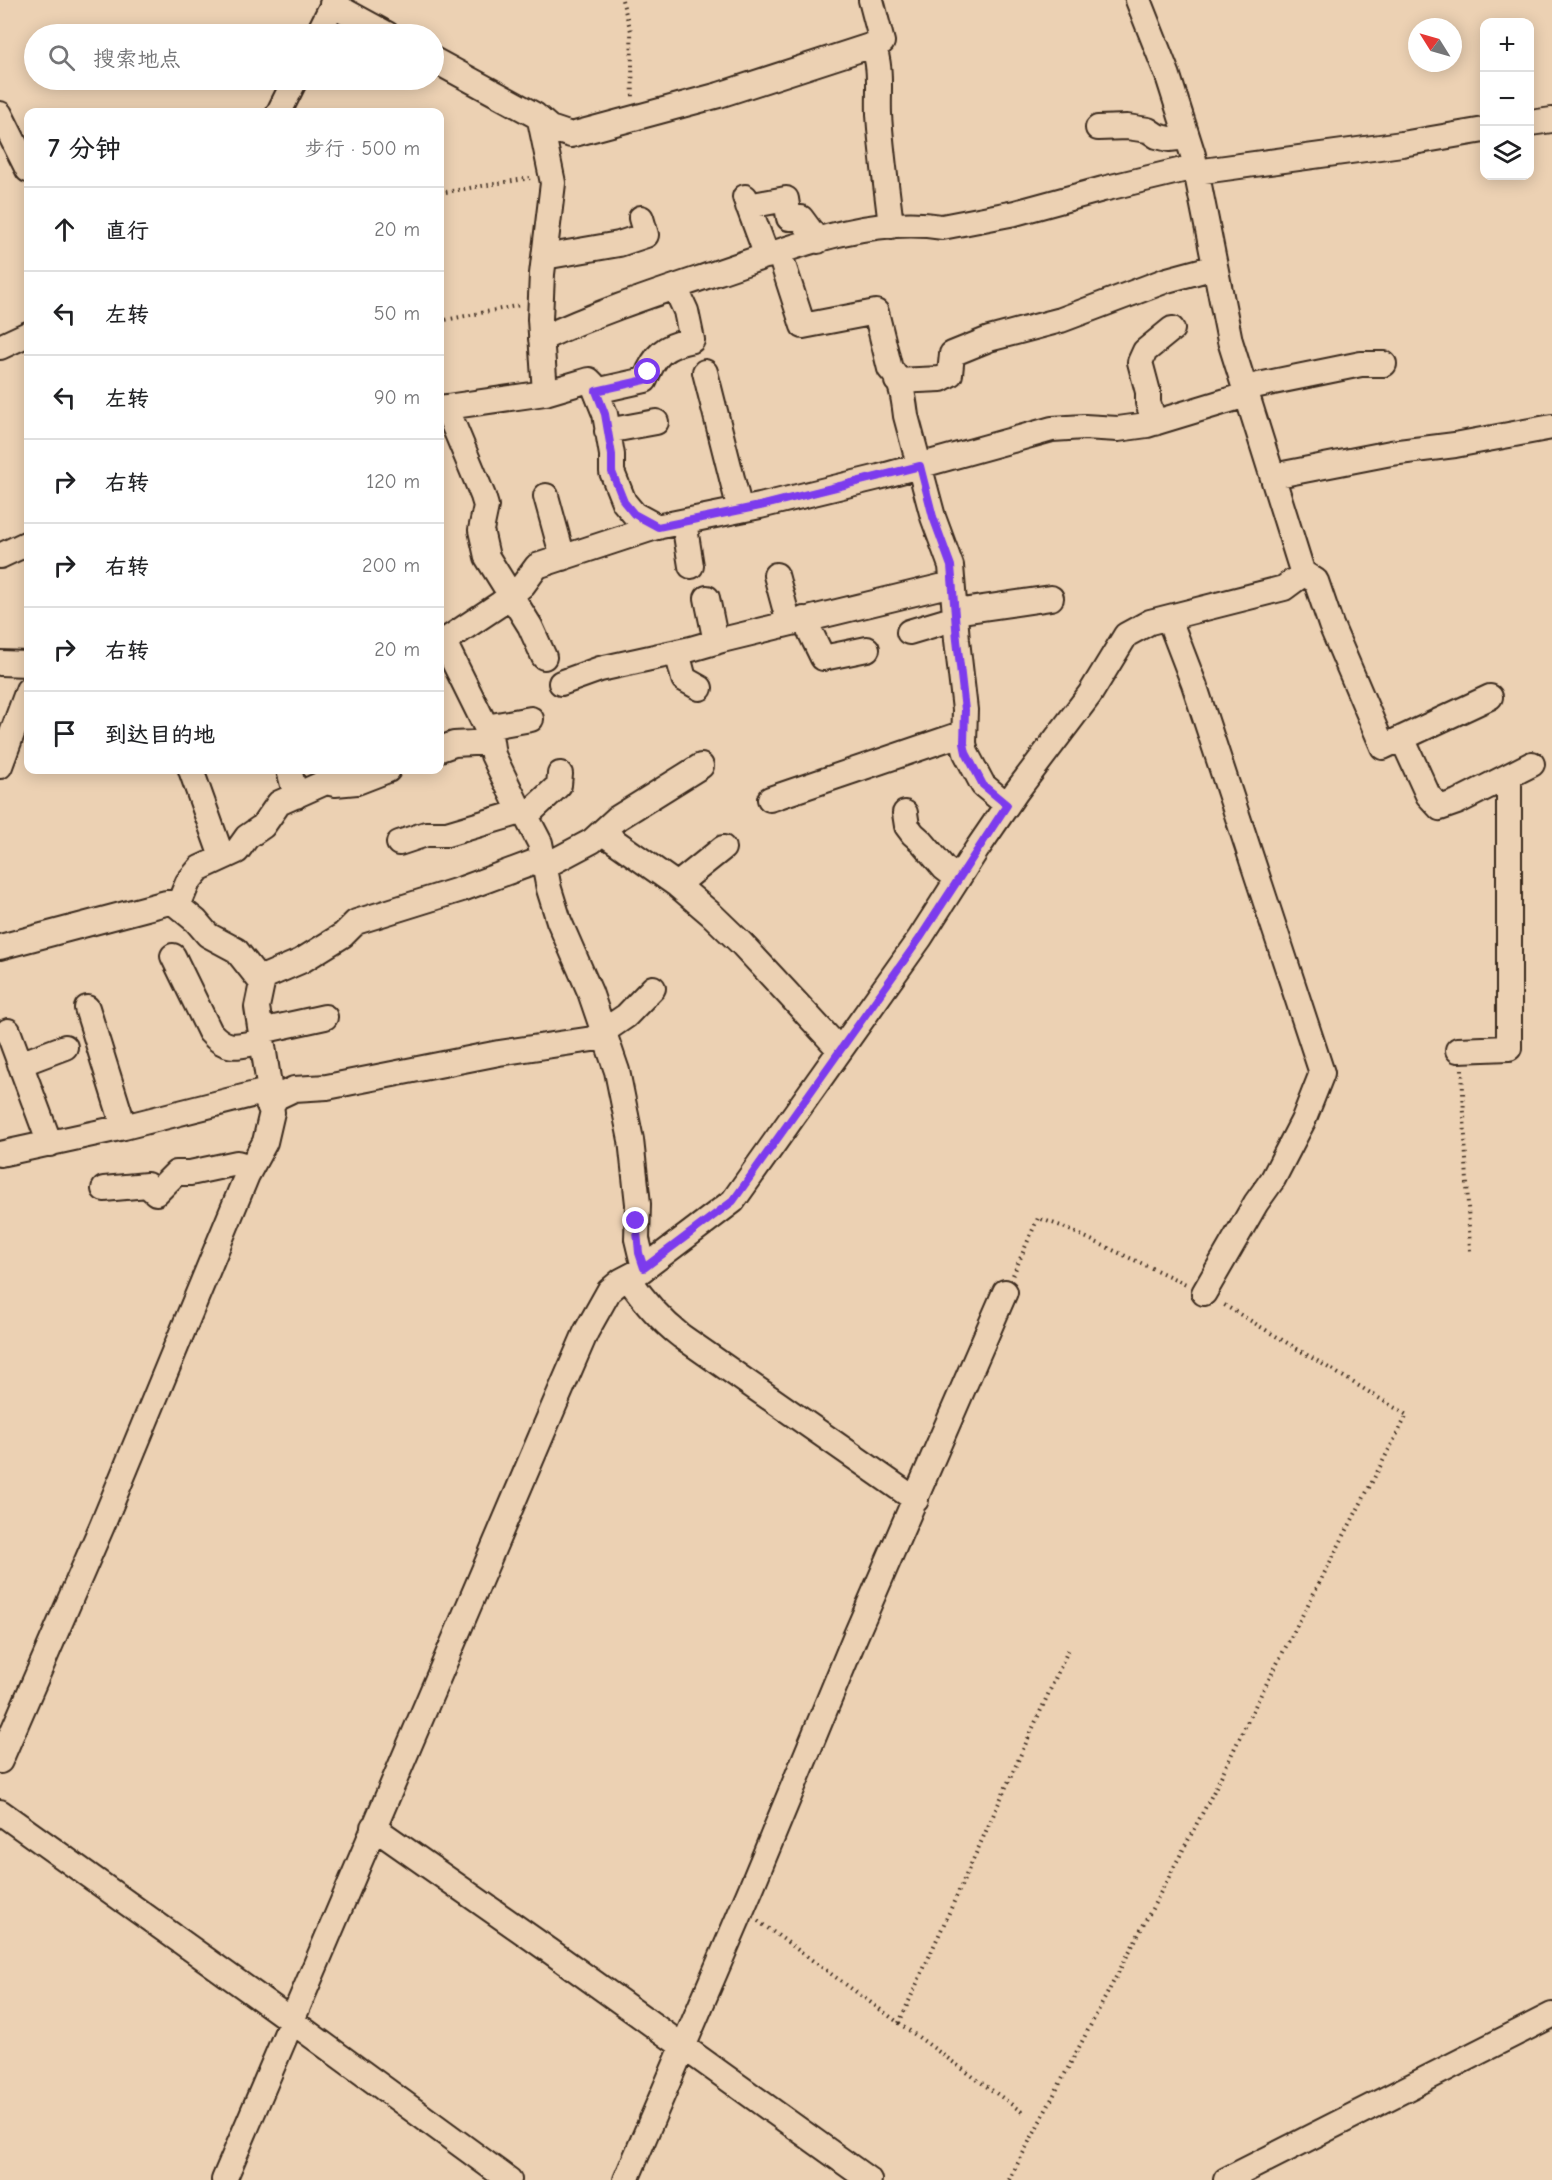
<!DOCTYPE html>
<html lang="zh">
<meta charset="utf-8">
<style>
:root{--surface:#fff;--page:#f6f6f6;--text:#202124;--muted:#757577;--line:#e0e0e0}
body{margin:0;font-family:"Comic Neue","LXGW WenKai TC",sans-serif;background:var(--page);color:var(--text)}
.controls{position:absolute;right:18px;top:18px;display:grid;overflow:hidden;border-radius:12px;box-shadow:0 3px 15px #0003}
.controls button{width:54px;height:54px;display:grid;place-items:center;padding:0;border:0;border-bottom:2px solid var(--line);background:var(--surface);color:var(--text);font:30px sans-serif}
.compass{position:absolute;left:1408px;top:18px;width:54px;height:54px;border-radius:50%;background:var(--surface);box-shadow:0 3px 15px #0003;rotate:307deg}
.stop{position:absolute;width:18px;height:18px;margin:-14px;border:4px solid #7c3aed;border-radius:50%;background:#fff}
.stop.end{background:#7c3aed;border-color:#fff;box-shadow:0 2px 6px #0008}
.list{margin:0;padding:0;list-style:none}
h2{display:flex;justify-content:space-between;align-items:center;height:78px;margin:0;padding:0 24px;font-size:26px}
h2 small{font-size:20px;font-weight:400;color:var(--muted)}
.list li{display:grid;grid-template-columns:39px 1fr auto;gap:18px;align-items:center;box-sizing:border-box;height:84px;padding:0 24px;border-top:2px solid var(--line)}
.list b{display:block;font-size:22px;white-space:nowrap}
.list em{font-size:20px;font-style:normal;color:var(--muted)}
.icon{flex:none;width:33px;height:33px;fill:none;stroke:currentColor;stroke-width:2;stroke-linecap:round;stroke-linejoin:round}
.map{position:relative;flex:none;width:1552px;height:2180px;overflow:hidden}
.search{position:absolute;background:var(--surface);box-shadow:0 3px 15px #0003;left:24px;top:24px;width:420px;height:66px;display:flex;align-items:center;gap:15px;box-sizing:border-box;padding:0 21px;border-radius:33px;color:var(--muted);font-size:22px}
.panel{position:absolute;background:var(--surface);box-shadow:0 3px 15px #0003;left:24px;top:108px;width:420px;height:666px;border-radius:12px}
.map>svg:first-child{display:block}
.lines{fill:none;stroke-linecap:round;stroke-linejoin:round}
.minor-casing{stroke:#3b2a1e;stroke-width:28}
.path{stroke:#3b2a1e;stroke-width:4;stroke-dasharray:1.5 4.5;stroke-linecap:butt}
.minor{stroke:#ecd1b3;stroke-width:24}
.route{stroke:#7c3aed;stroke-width:8}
</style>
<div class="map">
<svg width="1552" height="2180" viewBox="0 0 1552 2180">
<rect width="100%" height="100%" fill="#ecd1b3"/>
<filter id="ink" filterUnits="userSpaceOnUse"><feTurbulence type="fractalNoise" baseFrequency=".0167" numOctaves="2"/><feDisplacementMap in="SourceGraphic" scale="12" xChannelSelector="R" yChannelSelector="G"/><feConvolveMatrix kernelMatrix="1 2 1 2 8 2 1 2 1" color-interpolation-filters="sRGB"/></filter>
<g filter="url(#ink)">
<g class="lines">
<defs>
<path id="minor" d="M332 4 387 34
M318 34 335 0
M873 45C882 68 878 90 879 114 881 151 887 189 891 226
M434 60 535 115 550 128 571 135 719 95 882 42 871 0
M279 112 295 80
M0 114 28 170
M540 120 553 183 542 274 540 319 545 393
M1530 123 1552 120
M1098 128 1127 127 1148 130 1157 136 1169 139 1187 137
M1196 172 1402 144 1484 130
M745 197 767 256
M748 206 786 199 789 218H801L818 241
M779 252 803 326 876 312 890 369C902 380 904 400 906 416L933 517 951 566 957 640 965 710 964 743 966 753 983 785 1007 805
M544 257 619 244 646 235 641 218
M541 339C598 312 657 293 716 273 785 250 868 215 942 227L1015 213 1103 189 1195 167
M0 347 28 334
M705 372 740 510
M897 381 941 379 950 374 952 354 989 339 1061 320 1167 280 1215 267
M1244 388 1361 364H1384
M596 391 645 380C655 354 664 346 692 340L686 311 675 287
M446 407 483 496 486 506 481 530 487 557 530 626 544 657
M440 408 545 393 589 380 593 384 605 414 612 455V472L624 502 634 514 658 527
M1155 423 1148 403V392L1140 362 1145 351 1172 329
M607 431 656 422
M1273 476 1391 453 1455 445 1552 427
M546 496 563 558
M684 522 691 566
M0 556 28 543
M1303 573 1316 581 1331 625 1383 747 1490 697
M776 575 789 623
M707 598 716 642
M955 612 1051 598
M804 619 823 658 867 649
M1169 619 1194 684 1322 1073 1303 1121 1273 1179 1256 1203 1204 1293
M909 632 956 618
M444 642 490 735 493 755 520 811 526 816 540 843 549 889 559 921 590 992 617 1071 631 1140 638 1204 637 1239 644 1268
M440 644 500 604 523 585 537 566 656 527 760 506 879 477 1052 429 1084 427 1118 429 1147 425 1246 395
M677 652 684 679 700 688
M0 663 28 664
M561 683 600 669 691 649 722 640 952 584
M486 727 531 719
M1402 738 1428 795 1440 808 1457 802 1532 764
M440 749 454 744 491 742
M0 766 28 690
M191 770 222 857
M289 770 296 796
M770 799 964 733
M905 813 907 826 913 834 922 842 944 868 958 879
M526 816 559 785 560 774
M603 833 677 885 711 914 741 943 840 1050
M399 843 426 834H447L521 812
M545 866 592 841 616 819 701 766
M677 885 723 848
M178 906 188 882 200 868 237 851 247 837 263 826 279 803 326 782 335 784 357 782 388 770
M0 947 166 903H174L196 921 208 935 236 950 262 983 257 1007 269 1085 263 1092
M173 956 210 1032C227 1052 239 1046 262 1041
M259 979 301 961 343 935 356 922 462 889 543 859
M87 1008 124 1127
M8 1031 50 1144
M261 1031 325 1017
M604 1031 626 1016 653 988
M1458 1050 1509 1048V776
M20 1064 65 1047
M270 1107 277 1097 294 1089 327 1087 499 1053 606 1037
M0 1154 124 1127 263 1092 272 1112 265 1142 247 1175 102 1526 0 1761
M104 1189 147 1185 156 1193 176 1173H190L237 1163 251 1167
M629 1279C644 1301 659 1319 681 1336L916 1500
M0 1812 278 2011 509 2180
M373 1827 550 1951 869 2180
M224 2180 554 1406 586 1332 609 1291 621 1281 642 1270 733 1201 920 938 977 849 1016 792 1090 694 1126 635 1150 622 1284 588 1303 574 1230 341 1193 155 1168 76 1138 0
M626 2180 752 1886 855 1637 1005 1292
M1226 2180 1552 2015"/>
</defs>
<use href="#minor" class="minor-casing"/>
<path class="path" d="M622 0 631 31 633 99
M440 193 530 178
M440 321 521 305
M1462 1069 1470 1251
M1013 1275 1038 1218 1061 1226 1186 1284
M758 1921 1022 2112
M899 2023 1070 1646
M1009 2180 1213 1793 1257 1702 1407 1415 1221 1303"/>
<use href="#minor" class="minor"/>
</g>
</g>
<g class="lines" filter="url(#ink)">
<path class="route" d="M636 1221 639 1253 644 1268 733 1201 920 938 1007 805 983 785 966 753 964 743 965 710 957 640 951 566 933 517 920 466 760 506 658 527 634 514 624 502 612 472V455L605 414 596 391 645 380 648 372"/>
</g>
</svg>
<div class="controls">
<button>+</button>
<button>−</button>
<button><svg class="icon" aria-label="layers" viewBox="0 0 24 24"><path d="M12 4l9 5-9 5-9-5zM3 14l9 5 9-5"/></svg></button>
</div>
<svg class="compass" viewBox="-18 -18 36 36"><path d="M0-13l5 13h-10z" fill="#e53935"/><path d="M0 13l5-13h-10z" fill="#757577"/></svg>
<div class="stop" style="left:648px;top:372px"></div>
<div class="stop end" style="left:636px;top:1221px"></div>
<div class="search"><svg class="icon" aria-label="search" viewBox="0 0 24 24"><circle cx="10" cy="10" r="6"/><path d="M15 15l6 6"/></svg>搜索地点</div>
<section class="panel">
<h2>7 分钟<small>步行 · 500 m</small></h2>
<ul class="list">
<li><svg class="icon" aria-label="ahead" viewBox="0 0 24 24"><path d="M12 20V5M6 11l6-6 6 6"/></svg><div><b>直行</b></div><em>20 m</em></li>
<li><svg class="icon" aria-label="left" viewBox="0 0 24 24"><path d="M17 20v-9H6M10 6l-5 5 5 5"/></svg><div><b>左转</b></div><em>50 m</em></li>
<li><svg class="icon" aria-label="left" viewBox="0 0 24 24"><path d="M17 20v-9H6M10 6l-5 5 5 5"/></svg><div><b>左转</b></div><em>90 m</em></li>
<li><svg class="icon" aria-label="right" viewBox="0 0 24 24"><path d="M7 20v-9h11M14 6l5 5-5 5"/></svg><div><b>右转</b></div><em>120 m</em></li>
<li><svg class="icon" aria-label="right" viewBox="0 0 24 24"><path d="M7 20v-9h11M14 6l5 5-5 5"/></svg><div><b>右转</b></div><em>200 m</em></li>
<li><svg class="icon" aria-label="right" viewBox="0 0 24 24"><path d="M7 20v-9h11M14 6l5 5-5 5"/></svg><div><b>右转</b></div><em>20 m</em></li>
<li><svg class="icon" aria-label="arrive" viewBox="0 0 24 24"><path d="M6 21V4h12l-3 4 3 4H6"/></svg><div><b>到达目的地</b></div></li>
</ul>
</section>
</div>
